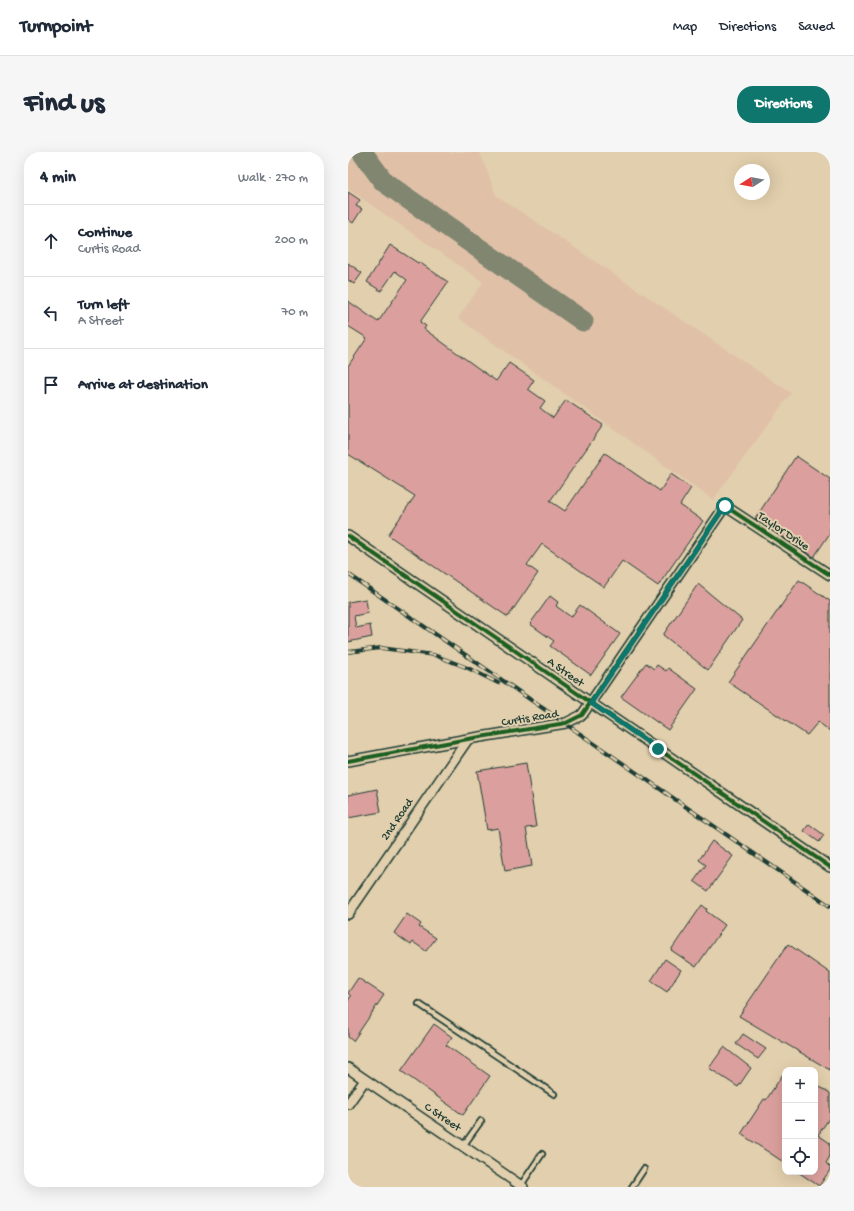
<!DOCTYPE html>
<meta charset="utf-8">
<style>
:root{--surface:#fff;--page:#f6f6f7;--text:#1f2937;--muted:#747a83;--line:#e0e1e3;--accent:#0f766e}
body{margin:0;font-family:"Gochi Hand",sans-serif;background:var(--page);color:var(--text)}
.controls{position:absolute;right:12px;bottom:12px;display:grid;overflow:hidden;border-radius:8px;box-shadow:0 4px 16px #0002}
.controls button{width:36px;height:36px;display:grid;place-items:center;padding:0;border:0;border-bottom:1px solid var(--line);background:var(--surface);color:var(--text);font:20px sans-serif}
.compass{position:absolute;left:386px;top:12px;width:36px;height:36px;border-radius:50%;background:var(--surface);box-shadow:0 4px 16px #0002;rotate:259deg}
.stop{position:absolute;width:12px;height:12px;margin:-9px;border:3px solid #0f766e;border-radius:50%;background:#fff}
.stop.end{background:#0f766e;border-color:#fff;box-shadow:0 1px 4px #0008}
.list{margin:0;padding:0;list-style:none}
h2{display:flex;justify-content:space-between;align-items:center;height:52px;margin:0;padding:0 16px;font-size:17px}
h2 small{font-size:13px;font-weight:400;color:var(--muted)}
.list li{display:grid;grid-template-columns:26px 1fr auto;gap:12px;align-items:center;box-sizing:border-box;height:72px;padding:0 16px;border-top:1px solid var(--line)}
.list b{display:block;font-size:15px;white-space:nowrap}
.list p{margin:0;font-size:13px;white-space:nowrap;color:var(--muted)}
.list em{font-size:13px;font-style:normal;color:var(--muted)}
.icon{flex:none;width:22px;height:22px;fill:none;stroke:currentColor;stroke-width:2;stroke-linecap:round;stroke-linejoin:round}
.map{position:relative;flex:none;width:482px;height:1035px;overflow:hidden;border-radius:16px}
header{display:flex;align-items:center;gap:24px;box-sizing:border-box;height:56px;padding:0 20px;background:var(--surface);border-bottom:1px solid var(--line)}
header strong{font-size:19px}
nav{display:flex;gap:22px;margin-inline-start:auto;font-size:14px}
.intro{display:flex;align-items:center;justify-content:space-between;box-sizing:border-box;height:96px;padding:0 24px}
h1{margin:0;font-size:28px}
.button{padding:10px 18px;border-radius:16px;background:var(--accent);color:#fff;font-size:14px;font-weight:700}
main{display:flex;gap:24px;padding:0 24px}
aside{flex:1;background:var(--surface);border-radius:16px;box-shadow:0 4px 16px #0002}
.map>svg:first-child{display:block}
.built{fill:#e0c1a8}
.lines{fill:none;stroke-linecap:round;stroke-linejoin:round}
.taxiway{stroke:#808670;stroke-width:21}
.building{fill:#dba09d;stroke:#1f3d34}
.service-casing{stroke:#1f3d34;stroke-width:8}
.minor-casing{stroke:#1f3d34;stroke-width:12}
.service{stroke:#e2cfad;stroke-width:4.5}
.minor{stroke:#e2cfad;stroke-width:9}
.rail-casing{stroke:#1f3d34;stroke-width:4}
.rail{stroke:#e2cfad;stroke-width:2.5;stroke-dasharray:8;stroke-linecap:butt}
.cycleway-casing{stroke:#e2cfad;stroke-width:6}
.cycleway{stroke:#1b5e20;stroke-width:4}
.route{stroke:#0f766e;stroke-width:5}
.labels{text-anchor:middle;dominant-baseline:central;stroke-width:4;stroke-linejoin:round;paint-order:stroke}
.street-label{font-size:12px;fill:#1f3d34;stroke:#e2cfad}
</style>
<header>
<strong>Turnpoint</strong>
<nav><a>Map</a><a>Directions</a><a>Saved</a></nav>
</header>
<div class="intro"><h1>Find us</h1><a class="button">Directions</a></div>
<main>
<aside>
<h2>4 min<small>Walk · 270 m</small></h2>
<ul class="list">
<li><svg class="icon" aria-label="ahead" viewBox="0 0 24 24"><path d="M12 20V5M6 11l6-6 6 6"/></svg><div><b>Continue</b><p>Curtis Road</p></div><em>200 m</em></li>
<li><svg class="icon" aria-label="left" viewBox="0 0 24 24"><path d="M17 20v-9H6M10 6l-5 5 5 5"/></svg><div><b>Turn left</b><p>A Street</p></div><em>70 m</em></li>
<li><svg class="icon" aria-label="arrive" viewBox="0 0 24 24"><path d="M6 21V4h12l-3 4 3 4H6"/></svg><div><b>Arrive at destination</b></div></li>
</ul>
</aside>
<div class="map">
<svg width="482" height="1035" viewBox="0 0 482 1035">
<rect width="100%" height="100%" fill="#e2cfad"/>
<filter id="ink" filterUnits="userSpaceOnUse"><feTurbulence type="fractalNoise" baseFrequency=".025" numOctaves="2"/><feDisplacementMap in="SourceGraphic" scale="8" xChannelSelector="R" yChannelSelector="G"/><feConvolveMatrix kernelMatrix="1 2 1 2 8 2 1 2 1" color-interpolation-filters="sRGB"/></filter>
<g filter="url(#ink)">
<path class="built" d="M0 0H101L102 2 107 0H132L148 43 443 241 365 348 110 166 135 130 0 37Z"/>
<g class="lines">
<path class="taxiway" d="M14 0 36 30 235 169"/>
</g>
<path class="building" d="M0 40 12 48 8 54 14 57 5 71 0 67Z
M42 93 70 111 71 110 100 130 72 170 78 174 76 177 148 229 161 211 186 228 180 237 197 249 192 256 205 266 218 248 255 273 202 349 217 359 257 301 312 339 323 322 343 336 332 353 355 369 310 434 274 409 256 435 194 392 179 413 190 421 160 465 40 383 67 344 0 302V214L19 186 0 174V149L30 170 59 128 47 119 33 139 19 130Z
M0 111 14 121 6 132 0 128Z
M448 304 482 327V381L466 405 407 367Z
M451 428 482 449V579L470 570 459 583 380 530Z
M350 432 394 468 360 518 315 483Z
M202 444 210 450 208 454 223 465 232 453 272 482 243 523 202 494 206 489 182 472Z
M18 447 20 461 6 464 8 476 22 473 24 485 0 490V450Z
M298 511 306 517 309 513 318 519 320 516 349 537 320 578 273 545Z
M178 611 188 675 178 676 184 714 157 719 150 676 139 678 129 619Z
M29 637 33 660 0 666V643Z
M461 672 476 683 471 690 456 679Z
M364 689 385 704 360 739 346 729 358 713 351 708Z
M354 753 359 757 358 759 377 773 348 815 323 798Z
M59 762 73 772 71 775 88 786 78 799 65 790 63 793 46 781Z
M440 792 482 821V918L391 864Z
M317 807 333 818 319 840 303 829Z
M10 826 36 843 5 889 0 885V849L3 844 0 841Z
M86 872 104 885 98 893 142 924 115 963 53 919Z
M395 882 418 897 410 907 388 892Z
M376 895 403 916 390 935 361 916Z
M437 919V1011L393 982 416 947 418 948Z
M467 932 482 941V965L470 983 482 991V1004L478 1011 482 1015V1018L471 1034 450 1020H467Z"/>
<g class="lines">
<defs>
<path id="service" d="M71 852 206 942
M115 994 133 969
M173 1033 194 1002
M284 1035 296 1017"/>
<path id="minor" d="M0 384 482 715
M0 609 120 587 218 571 234 563 377 354 482 423
M0 762 120 587
M0 916 175 1035
M0 952 17 928"/>
</defs>
<use href="#service" class="service-casing"/>
<use href="#minor" class="minor-casing"/>
<use href="#service" class="service"/>
<use href="#minor" class="minor"/>
<defs>
<path id="rail" d="M0 422 482 754
M0 500 33 496 86 503 120 516 150 531"/>
</defs>
<use href="#rail" class="rail-casing"/>
<use href="#rail" class="rail"/>
<defs>
<path id="cycleway" d="M0 384 482 715
M0 609 120 587 218 571 234 563 377 354 482 423"/>
</defs>
<use href="#cycleway" class="cycleway-casing"/>
<use href="#cycleway" class="cycleway"/>
</g>
</g>
<g class="lines" filter="url(#ink)">
<path class="route" d="M310 597 243 551 377 354"/>
</g>
<g class="labels">
<g class="street-label">
<text transform="translate(435 380) rotate(34)">Taylor Drive</text>
<text transform="translate(217 521) rotate(35)">A Street</text>
<text transform="translate(182 567) rotate(-9)">Curtis Road</text>
<text transform="translate(50 668) rotate(-56)">2nd Road</text>
<text transform="translate(94 966) rotate(34)">C Street</text>
</g>
</g>
</svg>
<div class="controls">
<button>+</button>
<button>−</button>
<button><svg class="icon" aria-label="locate" viewBox="0 0 24 24"><circle cx="12" cy="12" r="6"/><path d="M12 2v4M12 18v4M2 12h4M18 12h4"/></svg></button>
</div>
<svg class="compass" viewBox="-18 -18 36 36"><path d="M0-13l5 13h-10z" fill="#e53935"/><path d="M0 13l5-13h-10z" fill="#747a83"/></svg>
<div class="stop" style="left:377px;top:354px"></div>
<div class="stop end" style="left:310px;top:597px"></div>
</div>
</main>
